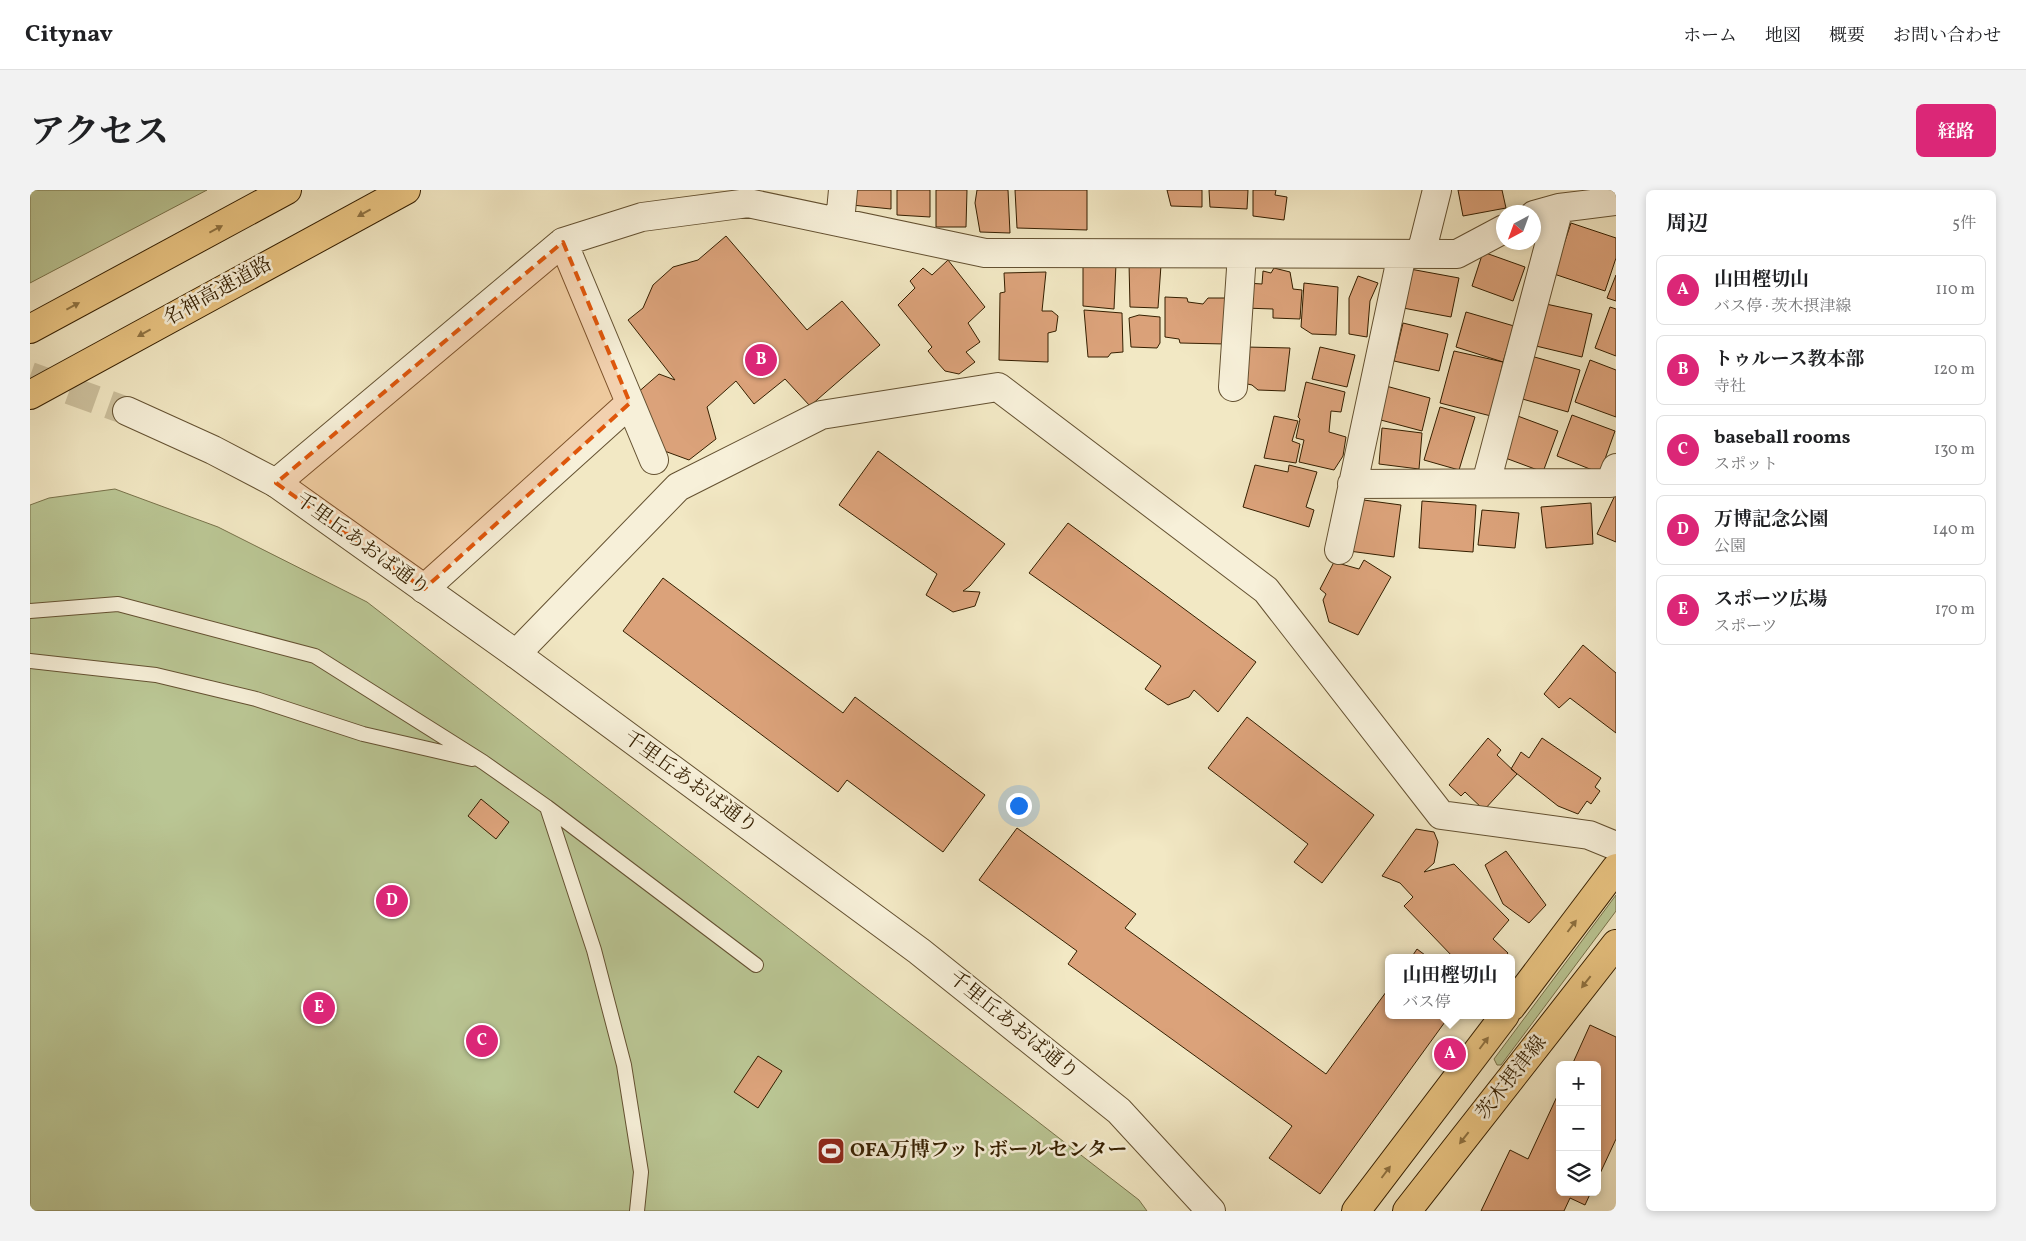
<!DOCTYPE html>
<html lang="ja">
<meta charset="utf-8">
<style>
:root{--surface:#fff;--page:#f2f2f2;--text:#202124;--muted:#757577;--line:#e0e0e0;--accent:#db2777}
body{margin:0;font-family:Vollkorn,"Noto Serif JP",serif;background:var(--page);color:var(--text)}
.controls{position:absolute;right:15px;bottom:15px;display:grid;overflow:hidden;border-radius:8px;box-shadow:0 2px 8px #0003}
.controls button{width:45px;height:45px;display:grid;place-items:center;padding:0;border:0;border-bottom:1px solid var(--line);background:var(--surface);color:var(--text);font:25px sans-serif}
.compass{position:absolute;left:1466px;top:15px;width:45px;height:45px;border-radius:50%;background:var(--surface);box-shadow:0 2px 8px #0003;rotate:221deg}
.you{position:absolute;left:988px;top:615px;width:18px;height:18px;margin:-12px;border:4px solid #fff;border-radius:50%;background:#1a73e8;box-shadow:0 0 0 8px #1a73e833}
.badge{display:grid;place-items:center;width:32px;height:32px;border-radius:50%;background:var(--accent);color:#fff;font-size:16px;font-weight:700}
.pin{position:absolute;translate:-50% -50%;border:2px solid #fff;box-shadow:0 1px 5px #0006}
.popup{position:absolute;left:1355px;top:764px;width:130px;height:65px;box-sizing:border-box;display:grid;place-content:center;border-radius:8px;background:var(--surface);filter:drop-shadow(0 1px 4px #0005);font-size:16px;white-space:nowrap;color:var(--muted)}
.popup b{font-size:19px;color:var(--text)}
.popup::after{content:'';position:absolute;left:50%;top:100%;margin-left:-10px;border:10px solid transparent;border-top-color:var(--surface)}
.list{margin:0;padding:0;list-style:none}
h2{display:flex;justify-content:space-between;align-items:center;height:65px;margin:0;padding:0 20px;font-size:21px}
h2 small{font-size:16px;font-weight:400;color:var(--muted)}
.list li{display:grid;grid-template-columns:32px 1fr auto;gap:15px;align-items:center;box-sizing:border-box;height:70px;margin:0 10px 10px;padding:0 10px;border:1px solid var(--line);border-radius:8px}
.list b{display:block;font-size:19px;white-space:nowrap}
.list p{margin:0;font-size:16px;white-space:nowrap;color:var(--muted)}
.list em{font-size:16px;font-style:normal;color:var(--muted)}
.icon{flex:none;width:28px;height:28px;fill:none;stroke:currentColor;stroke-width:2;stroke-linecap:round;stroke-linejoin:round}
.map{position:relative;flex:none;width:1586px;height:1021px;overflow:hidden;border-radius:8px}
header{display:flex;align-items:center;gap:30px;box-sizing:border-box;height:70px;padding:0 25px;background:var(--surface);border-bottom:1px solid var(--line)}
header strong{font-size:24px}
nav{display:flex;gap:28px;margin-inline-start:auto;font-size:18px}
.intro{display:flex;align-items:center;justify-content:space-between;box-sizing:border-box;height:120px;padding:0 30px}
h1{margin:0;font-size:35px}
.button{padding:12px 22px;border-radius:8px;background:var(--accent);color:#fff;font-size:18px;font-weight:700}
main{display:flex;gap:30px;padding:0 30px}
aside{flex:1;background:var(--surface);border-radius:8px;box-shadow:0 2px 8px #0003}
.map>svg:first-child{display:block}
.green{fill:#bac694;stroke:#78724a}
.building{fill:#dba27a;stroke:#351f00}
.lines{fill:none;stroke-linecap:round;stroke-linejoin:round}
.tertiary-tunnel{stroke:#ccc09d;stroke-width:28;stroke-dasharray:28 14;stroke-linecap:butt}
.service-casing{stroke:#645131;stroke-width:16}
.minor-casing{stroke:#645131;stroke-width:30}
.tertiary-casing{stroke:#645131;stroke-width:30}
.primary-casing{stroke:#351f00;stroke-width:30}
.motorway-casing{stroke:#351f00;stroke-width:30}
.service{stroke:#f7f0d9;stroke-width:14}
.minor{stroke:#f7f0d9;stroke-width:28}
.tertiary{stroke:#f7f0d9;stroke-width:28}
.primary{stroke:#e9c482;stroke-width:28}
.motorway{stroke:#e9c482;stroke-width:28}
.oneway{fill:#8f7241}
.marked{fill:#df560b;fill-opacity:0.2;stroke:#df560b;stroke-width:4;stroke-dasharray:10 6;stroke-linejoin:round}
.labels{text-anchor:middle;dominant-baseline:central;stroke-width:5;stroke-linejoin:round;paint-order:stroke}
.street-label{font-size:20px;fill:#351f00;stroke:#f7f0d9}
.poi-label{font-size:20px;font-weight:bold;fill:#351f00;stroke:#f7f0d9;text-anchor:start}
</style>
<header>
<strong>Citynav</strong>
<nav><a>ホーム</a><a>地図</a><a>概要</a><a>お問い合わせ</a></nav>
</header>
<div class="intro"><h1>アクセス</h1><a class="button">経路</a></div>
<main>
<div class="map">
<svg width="1586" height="1021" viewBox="0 0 1586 1021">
<rect width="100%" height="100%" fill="#f2e8c4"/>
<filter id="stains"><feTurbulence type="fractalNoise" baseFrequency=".004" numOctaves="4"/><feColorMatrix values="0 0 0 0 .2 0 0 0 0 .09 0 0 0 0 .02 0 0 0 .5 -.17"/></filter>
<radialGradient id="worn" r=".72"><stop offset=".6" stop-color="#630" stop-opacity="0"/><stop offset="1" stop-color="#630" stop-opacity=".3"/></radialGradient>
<path class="green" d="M0 0H177L0 93Z
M85 299 188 337 337 412 1109 1010 1117 1021H0V315L19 308Z
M1586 705V721L1471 875H1467L1464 869Z"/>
<path class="building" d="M821 0H861V19L822 15Z
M867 0H900V27L867 25Z
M906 0H937L936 37H906Z
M947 0H978L980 43 950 42 945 13Z
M985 0H1057V40L987 38Z
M1137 0H1172V17L1141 16Z
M1179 0H1218L1217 19 1180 17Z
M1223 0H1246L1245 5 1257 7 1254 30 1223 26Z
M1428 0H1472L1476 18 1433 26Z
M1541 33 1586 48V68L1575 101 1524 84Z
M696 46 777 140 812 111 850 155 780 216 755 189 724 214 706 191 677 217 686 249 659 270 629 259 606 204 629 184 645 190 598 130 613 118 623 95 643 77 668 70Z
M1453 62 1495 77 1483 111 1442 96Z
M918 70 955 117 938 133 950 152 936 162 945 172 929 184 915 181 907 172 898 161 902 157 868 115 885 98 880 91 893 78 902 85Z
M1099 73 1131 75 1128 118 1100 117Z
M1086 74 1084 119 1053 116V75Z
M1244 78 1260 82 1263 99 1272 100 1270 129 1243 128V119L1214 118 1216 93 1232 94 1233 81 1241 83Z
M1380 79 1429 88 1421 127 1373 118Z
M1016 82 1012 121H1022L1028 126 1026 141 1018 143V172L969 170 970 103 975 102 974 83Z
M1586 85V111L1577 108Z
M1328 86 1348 93 1340 111 1337 147 1319 144V108Z
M1274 93 1308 97 1306 145 1282 144 1271 137Z
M1135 107 1157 108 1158 112 1173 114 1178 108H1197L1195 154 1150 153 1149 149 1135 147Z
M1516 114 1562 124 1552 167 1506 156Z
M1580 117 1586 119V166L1565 158Z
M1054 120 1092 123 1093 162 1081 163 1078 167H1058Z
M1436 122 1484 136 1473 172 1426 157Z
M1109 125 1130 127V153L1127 158 1101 157 1099 128Z
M1373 133 1418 144 1409 181 1364 171Z
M1216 157 1260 158 1255 201 1228 200 1222 195 1213 193Z
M1290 157 1325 165 1317 197 1282 189Z
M1424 161 1473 172 1461 226 1410 213Z
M1501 166 1550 180 1538 222 1489 208Z
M1560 170 1586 180V227L1545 212Z
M1276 192 1315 202 1311 222 1301 221 1299 242 1316 247 1313 266 1304 280 1269 272 1274 250 1266 248 1270 229 1268 227Z
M1356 196 1400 208 1392 241 1347 229Z
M1410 217 1445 227 1429 280 1394 270Z
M1485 225 1528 241 1513 282 1470 266Z
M1542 225 1585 241 1570 283 1527 266Z
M1244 226 1268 231 1262 251 1270 254 1266 273 1234 268Z
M1352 238 1392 243 1389 279 1349 274Z
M848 261 975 354 940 396 933 401 950 402 945 416 923 422 896 405 907 384 809 315Z
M1225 275 1258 282 1259 275 1287 282 1276 317 1284 320 1279 337 1213 317Z
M1586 303V352L1567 344Z
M1326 309 1371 315 1364 367 1319 361Z
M1392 311 1446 315 1443 362 1389 358Z
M1561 313 1563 354 1516 358 1511 317Z
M1452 320 1489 323 1485 358 1448 355Z
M1038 333 1226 472 1188 522 1164 500 1159 507 1138 515 1115 499 1131 476 999 383Z
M1334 370 1361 387 1328 445 1299 432 1293 410 1296 404 1290 399 1304 372 1329 379Z
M633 388 813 523 825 507 955 605 913 662 817 590 808 602 593 441Z
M1553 455 1586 483V543L1540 508 1529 518 1514 504Z
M1217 527 1344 625 1292 693 1264 672 1278 654 1178 578Z
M1458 548 1471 560 1467 565 1487 584 1454 620 1435 602 1431 606 1419 595Z
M1512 548 1571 588 1565 597 1570 601 1561 614 1557 611 1548 624 1528 616 1481 579 1491 562 1499 568Z
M451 609 479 632 466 649 438 626Z
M987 638 1106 724 1095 738 1296 884 1359 798V825H1420L1290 1004 1239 968 1262 936 1038 774 1047 761 949 690Z
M1386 639 1404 642 1408 652 1404 673 1394 682 1424 674 1479 730 1463 749 1478 763 1474 768H1424L1374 716 1383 707 1370 693 1352 686Z
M1476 661 1516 715 1499 733 1473 714 1455 675Z
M1387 759 1399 768H1381Z
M458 835 468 847 447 868 435 856Z
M1560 835 1586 847V949L1567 990V875H1542Z
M728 866 752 881 728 918 704 902Z
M1530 900V1002H1561L1555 1015 1540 1008 1534 1021H1451L1480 960 1498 969Z"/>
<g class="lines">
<path class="tertiary-tunnel" d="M0 186 97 221"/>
<defs>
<path id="service" d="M0 421 88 414 285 466 453 572 517 617 564 760 594 875 611 982 607 1021
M0 471 126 485 226 509 333 544 442 569
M517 617 726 775"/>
<path id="minor" d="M1504 25 1529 18 1586 11
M810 32 813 0
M533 52 624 270
M1391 64 1407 0
M1203 197 1212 64
M246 293 533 52 612 27 718 13 955 63 1427 64 1474 39
M1456 293 1529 18
M1322 294 1580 293 1586 278
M1309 360 1372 64
M394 399 600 213
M486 464 648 297 791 225 968 197 1236 400 1411 625 1559 645 1586 656"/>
<path id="tertiary" d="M97 221 183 260 246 293 486 464 889 761 1089 921 1181 1021"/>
<path id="primary" d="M1481 817 1586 678
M1326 1021 1475 825
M1377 1021 1586 754"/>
<path id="motorway" d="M0 139 257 0
M0 205 376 0"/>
</defs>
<use href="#service" class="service-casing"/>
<use href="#minor" class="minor-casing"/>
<use href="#tertiary" class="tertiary-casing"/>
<use href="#primary" class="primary-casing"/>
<use href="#motorway" class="motorway-casing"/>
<use href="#service" class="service"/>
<use href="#minor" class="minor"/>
<use href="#tertiary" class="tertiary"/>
<use href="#primary" class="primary"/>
<use href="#motorway" class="motorway"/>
</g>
<defs><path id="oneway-solid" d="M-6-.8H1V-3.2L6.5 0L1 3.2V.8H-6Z" transform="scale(1.25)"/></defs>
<g class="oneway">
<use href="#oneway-solid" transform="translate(334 23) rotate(151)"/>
<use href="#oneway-solid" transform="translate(186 39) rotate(-28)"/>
<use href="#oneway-solid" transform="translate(43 116) rotate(-28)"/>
<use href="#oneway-solid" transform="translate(114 143) rotate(151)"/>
<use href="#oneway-solid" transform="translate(1542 736) rotate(-53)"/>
<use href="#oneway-solid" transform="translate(1556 792) rotate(128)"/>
<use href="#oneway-solid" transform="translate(1454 853) rotate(-53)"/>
<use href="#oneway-solid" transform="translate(1434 948) rotate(128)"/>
<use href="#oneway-solid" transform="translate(1356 982) rotate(-53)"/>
</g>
<path class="marked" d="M533 52 600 213 394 399 246 293Z"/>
<defs>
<symbol id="stadium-square" viewBox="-11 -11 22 22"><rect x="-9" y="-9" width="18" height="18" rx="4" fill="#8f2418" stroke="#f7f0d9"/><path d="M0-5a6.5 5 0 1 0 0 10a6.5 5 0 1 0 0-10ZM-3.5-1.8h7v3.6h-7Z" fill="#fff"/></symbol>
</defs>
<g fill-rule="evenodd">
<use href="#stadium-square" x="785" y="945" width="32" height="32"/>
</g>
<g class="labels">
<g class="street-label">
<text transform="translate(188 102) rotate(-29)">名神高速道路</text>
<text transform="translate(332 355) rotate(36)">千里丘あおば通り</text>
<text transform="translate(660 593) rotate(36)">千里丘あおば通り</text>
<text transform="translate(983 836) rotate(39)">千里丘あおば通り</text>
<text transform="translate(1482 888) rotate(-52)">茨木摂津線</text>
</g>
<g class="poi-label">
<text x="820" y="961">OFA万博フットボールセンター</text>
</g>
</g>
<rect width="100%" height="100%" filter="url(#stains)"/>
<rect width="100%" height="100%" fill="url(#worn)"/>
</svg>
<div class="controls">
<button>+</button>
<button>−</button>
<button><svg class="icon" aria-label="layers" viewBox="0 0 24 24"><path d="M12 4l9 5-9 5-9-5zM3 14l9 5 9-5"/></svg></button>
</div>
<svg class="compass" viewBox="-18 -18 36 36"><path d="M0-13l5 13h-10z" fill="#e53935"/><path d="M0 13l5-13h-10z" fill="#757577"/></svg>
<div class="you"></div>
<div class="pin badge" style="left:1420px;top:864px">A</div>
<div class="popup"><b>山田樫切山</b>バス停</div>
<div class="pin badge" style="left:731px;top:170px">B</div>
<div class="pin badge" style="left:452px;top:851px">C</div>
<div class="pin badge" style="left:362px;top:711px">D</div>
<div class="pin badge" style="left:289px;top:818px">E</div>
</div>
<aside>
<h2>周辺<small>5件</small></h2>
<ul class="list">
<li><span class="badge">A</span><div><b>山田樫切山</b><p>バス停 · 茨木摂津線</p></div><em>110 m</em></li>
<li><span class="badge">B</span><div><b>トゥルース教本部</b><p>寺社</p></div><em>120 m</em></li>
<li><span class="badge">C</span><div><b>baseball rooms</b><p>スポット</p></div><em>130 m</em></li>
<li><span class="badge">D</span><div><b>万博記念公園</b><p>公園</p></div><em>140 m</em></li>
<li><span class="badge">E</span><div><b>スポーツ広場</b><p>スポーツ</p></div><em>170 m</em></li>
</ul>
</aside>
</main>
